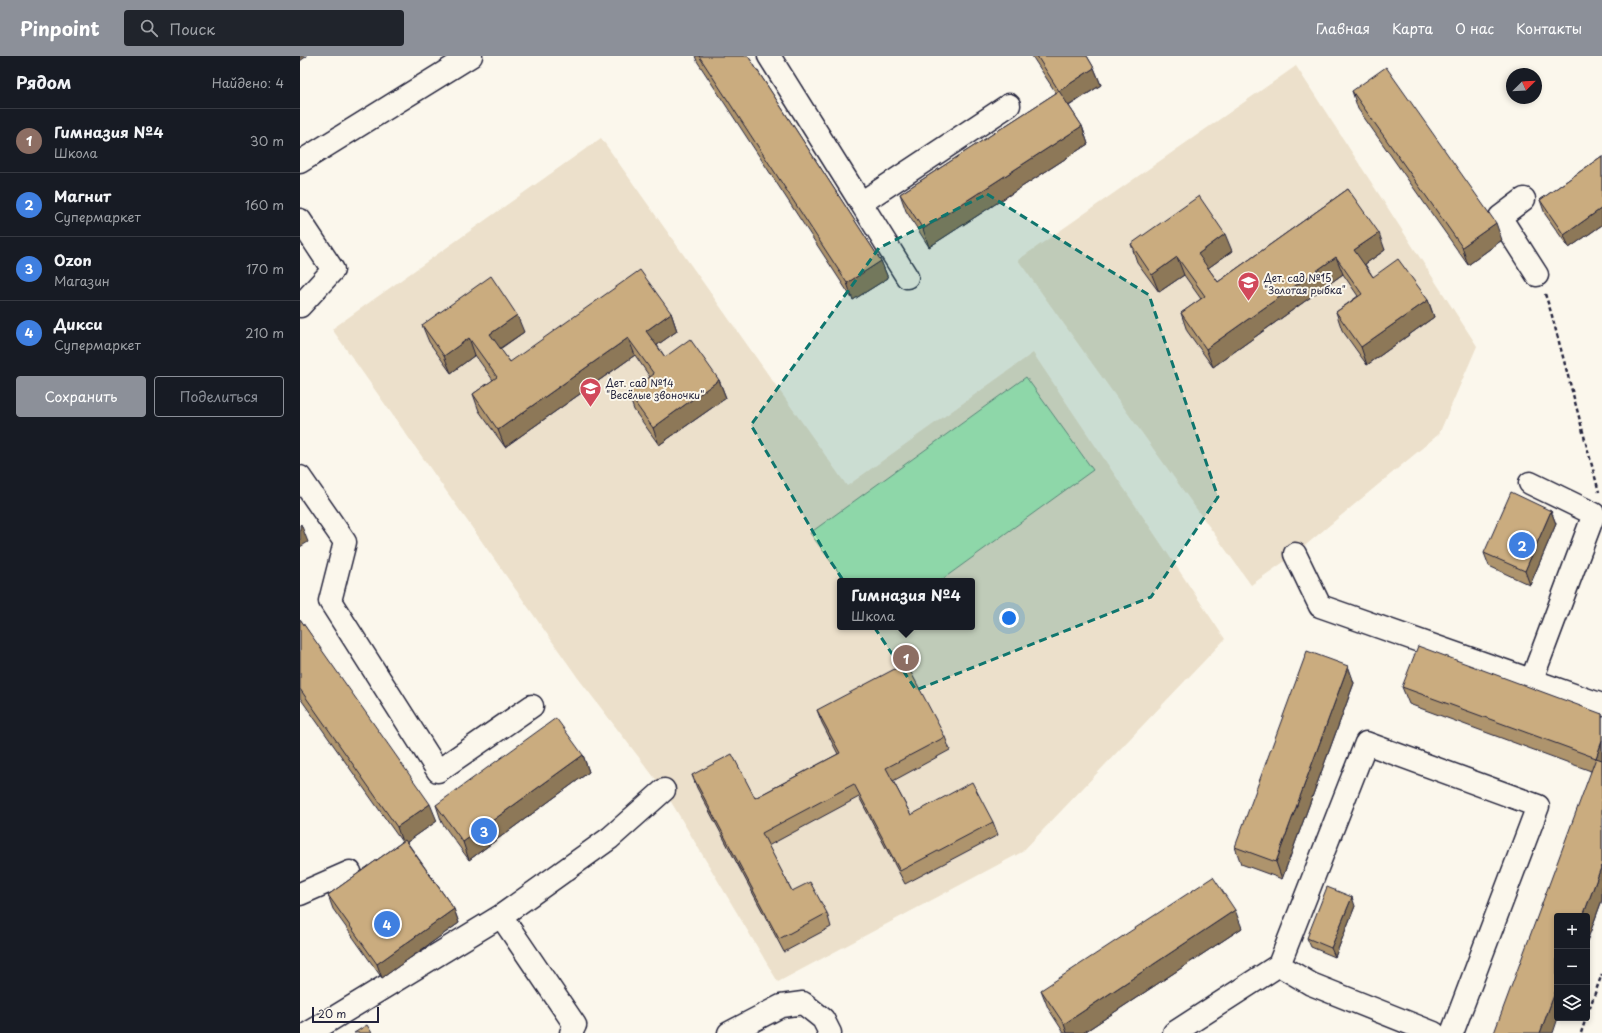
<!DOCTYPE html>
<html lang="ru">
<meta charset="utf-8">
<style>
:root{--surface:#171b24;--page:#20242c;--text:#f1f3f6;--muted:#9ea1a6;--line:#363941;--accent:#8c9099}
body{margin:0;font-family:"Playpen Sans",sans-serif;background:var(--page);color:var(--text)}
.controls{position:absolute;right:12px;bottom:12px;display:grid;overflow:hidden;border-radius:4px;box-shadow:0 2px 6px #0003}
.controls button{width:36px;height:36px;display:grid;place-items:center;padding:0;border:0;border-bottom:1px solid var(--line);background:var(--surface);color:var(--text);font:20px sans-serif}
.compass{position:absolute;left:1206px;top:12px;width:36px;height:36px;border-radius:50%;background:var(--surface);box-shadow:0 2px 6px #0003;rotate:66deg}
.scale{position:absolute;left:12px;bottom:10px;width:67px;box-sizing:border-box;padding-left:4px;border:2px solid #22223b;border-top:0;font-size:11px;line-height:14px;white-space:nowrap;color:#22223b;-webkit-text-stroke:3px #fbf7ec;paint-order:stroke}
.you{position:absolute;left:709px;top:562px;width:14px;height:14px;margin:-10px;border:3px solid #fff;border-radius:50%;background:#1a73e8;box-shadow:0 0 0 6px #1a73e833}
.badge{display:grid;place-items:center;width:26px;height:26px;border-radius:50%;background:var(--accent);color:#fff;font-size:13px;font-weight:700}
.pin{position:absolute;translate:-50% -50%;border:2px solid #fff;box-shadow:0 1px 4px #0006}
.popup{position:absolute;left:537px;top:522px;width:138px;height:52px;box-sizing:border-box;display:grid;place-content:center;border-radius:4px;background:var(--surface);filter:drop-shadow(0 1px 3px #0005);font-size:13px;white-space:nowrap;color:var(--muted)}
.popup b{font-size:15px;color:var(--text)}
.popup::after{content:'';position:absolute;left:50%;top:100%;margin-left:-8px;border:8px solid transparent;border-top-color:var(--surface)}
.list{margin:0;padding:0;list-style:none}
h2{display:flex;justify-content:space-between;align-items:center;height:52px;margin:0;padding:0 16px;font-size:17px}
h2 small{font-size:13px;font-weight:400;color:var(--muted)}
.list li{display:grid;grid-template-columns:26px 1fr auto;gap:12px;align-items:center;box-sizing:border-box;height:64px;padding:0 16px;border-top:1px solid var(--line)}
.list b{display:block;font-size:15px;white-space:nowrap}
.list p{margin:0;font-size:13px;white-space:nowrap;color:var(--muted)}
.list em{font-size:13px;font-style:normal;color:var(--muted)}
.actions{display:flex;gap:8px;padding:12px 16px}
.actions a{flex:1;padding:9px 0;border:1px solid var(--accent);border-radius:4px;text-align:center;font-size:14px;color:var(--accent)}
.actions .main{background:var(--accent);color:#fff}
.icon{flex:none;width:22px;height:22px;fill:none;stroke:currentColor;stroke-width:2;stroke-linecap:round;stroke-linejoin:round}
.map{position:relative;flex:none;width:1302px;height:977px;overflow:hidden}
header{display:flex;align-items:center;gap:24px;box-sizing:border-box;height:56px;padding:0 20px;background:var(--accent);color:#fff}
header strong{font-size:19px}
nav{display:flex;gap:22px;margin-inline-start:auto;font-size:14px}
.search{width:280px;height:36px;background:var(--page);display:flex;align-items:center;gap:10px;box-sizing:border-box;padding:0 14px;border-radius:4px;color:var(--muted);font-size:15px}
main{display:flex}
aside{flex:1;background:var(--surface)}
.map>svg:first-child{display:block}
.built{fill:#ece0cb;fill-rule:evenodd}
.green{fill:#aeefb8;stroke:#68887a}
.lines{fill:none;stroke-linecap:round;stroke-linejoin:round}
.minor-casing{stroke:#22223b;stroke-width:25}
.path{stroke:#22223b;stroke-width:2.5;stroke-dasharray:4 3;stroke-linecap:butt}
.minor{stroke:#fbf7ec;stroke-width:22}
.wall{fill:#ae946d;stroke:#22223b}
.shaded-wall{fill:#8d7859;stroke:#22223b}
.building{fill:#caac7f;stroke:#22223b}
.marked{fill:#0f766e;fill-opacity:0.2;stroke:#0f766e;stroke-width:3;stroke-dasharray:8 5;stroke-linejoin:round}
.labels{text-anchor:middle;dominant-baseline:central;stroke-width:4;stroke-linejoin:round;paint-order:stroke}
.poi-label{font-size:10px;fill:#22223b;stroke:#fbf7ec;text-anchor:start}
</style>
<header>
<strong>Pinpoint</strong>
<div class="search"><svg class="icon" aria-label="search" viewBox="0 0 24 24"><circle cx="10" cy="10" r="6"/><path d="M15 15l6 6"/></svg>Поиск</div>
<nav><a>Главная</a><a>Карта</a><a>О нас</a><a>Контакты</a></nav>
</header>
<main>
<aside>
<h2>Рядом<small>Найдено: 4</small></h2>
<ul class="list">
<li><span class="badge" style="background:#8d6e63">1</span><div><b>Гимназия №4</b><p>Школа</p></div><em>30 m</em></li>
<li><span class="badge" style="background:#3f7fe0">2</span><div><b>Магнит</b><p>Супермаркет</p></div><em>160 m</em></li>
<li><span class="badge" style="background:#3f7fe0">3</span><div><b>Ozon</b><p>Магазин</p></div><em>170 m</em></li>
<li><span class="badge" style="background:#3f7fe0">4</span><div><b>Дикси</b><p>Супермаркет</p></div><em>210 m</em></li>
</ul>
<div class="actions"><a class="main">Сохранить</a><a>Поделиться</a></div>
</aside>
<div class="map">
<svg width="1302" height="977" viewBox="0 0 1302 977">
<rect width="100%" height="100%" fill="#fbf7ec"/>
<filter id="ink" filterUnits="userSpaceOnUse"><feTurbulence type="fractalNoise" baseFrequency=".025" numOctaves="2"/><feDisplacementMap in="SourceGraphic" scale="8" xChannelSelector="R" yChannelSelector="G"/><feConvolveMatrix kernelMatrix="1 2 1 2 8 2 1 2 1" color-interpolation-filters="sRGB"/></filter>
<g filter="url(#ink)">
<path class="built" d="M996 10 1177 290 1139 378 995 498 951 529 718 204Z
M301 82 547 430 733 297 925 583 722 796 478 926 364 734 278 622 32 273ZM540 525H672V571H540Z"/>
<path class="green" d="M726 321 793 414 640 525H545L510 477Z"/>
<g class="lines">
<defs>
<path id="minor" d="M469 0 561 147 709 49
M0 106 171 0
M1224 143 1200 161 1237 219
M561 147 607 221
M0 164 33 214 0 250
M0 421 45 486 30 545 138 715 232 650
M1230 427 1294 458 1232 623
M995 498 1020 550 1302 649
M0 838 50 816
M201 860 275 969 271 977
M979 909 1011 928 1134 977
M9 977 201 860 310 782 364 734
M429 977 481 950 503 947 523 963 530 977
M874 977 979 909 1066 687 1238 750 1152 977"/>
</defs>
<use href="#minor" class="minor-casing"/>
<path class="path" d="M1245 238 1251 256 1299 436
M1287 959 1302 918
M1281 977 1286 962"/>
<use href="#minor" class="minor"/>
</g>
<path class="wall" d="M395 0H448L581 205 588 222 553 244 397 5Z
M732 0H787L794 12 801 29 769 50 782 70 788 88 629 191 606 155 600 138 756 37Z
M1052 35 1202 184 1168 209 1058 53Z
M1302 100V169L1269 192 1245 158 1240 144Z
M1048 133 1085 194 1065 208 1073 221 1128 244 1134 261 1067 309 1042 274 1036 256 1058 240 1043 218 913 311 887 275 881 257 901 243 884 219 859 236 837 206 831 188 932 195 908 212 918 226Z
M371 257 377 275 357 289 365 301 419 324 426 342 359 389 334 354 328 337 350 321 335 299 205 391 179 355 173 338 193 324 175 299 151 317 129 286 122 269 224 276 200 293 210 306Z
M1251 455 1256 468 1230 529 1189 510 1184 497Z
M0 563 137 765 107 786 154 853 159 867 82 922 33 853 28 839 102 786 0 642Z
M1048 610 1054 627 982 823 941 808 935 791Z
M1102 631 1302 658V844L1287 885 1291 715 1109 648Z
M517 654 645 681 650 694 593 725 611 759 693 766 698 779 605 828 559 741 468 790 492 835 527 857 531 871 484 896 397 732 392 719 455 742 538 698 522 667Z
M283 699 289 716 169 804 142 767 136 749Z
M1055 850 1035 901 1011 891 1007 882Z
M942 872 783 977H764L748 952 741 934Z"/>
<path class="shaded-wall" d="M0 0H7L0 5Z
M794 12 801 29 765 52 759 35Z
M782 70 788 88 629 191 623 173Z
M1302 152V169L1269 192 1264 179Z
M1196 167 1202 184 1168 209 1162 191Z
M1079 177 1085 194 1061 211 1054 194Z
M925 178 932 195 904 215 898 198Z
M877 201 884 219 859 236 852 219Z
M1036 201 1043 218 913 311 906 293Z
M581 205 588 222 553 244 547 227Z
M1128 244 1134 261 1067 309 1061 291Z
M371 257 377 275 353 292 346 275Z
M217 259 224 276 196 295 190 278Z
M169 282 175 299 151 317 144 300Z
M328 282 335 299 205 391 198 374Z
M419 324 426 342 359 389 353 372Z
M1251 455 1256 468 1230 529 1225 515Z
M1 468 8 486 0 491V469Z
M1048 610 1054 627 982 823 976 806Z
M1302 685V719L1296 702Z
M283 699 289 716 169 804 163 786Z
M130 748 137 765 103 789 97 771Z
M1302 809V844L1287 885V860H1283Z
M1052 841 1055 850 1035 901 1031 892Z
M154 853 159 867 82 922 77 908Z
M935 854 942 872 783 977H767L764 968Z
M1257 931V962H1258L1253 977H1240Z"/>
<path class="building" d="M399 0H448L581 205 547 227Z
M737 0H787L794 12 759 35Z
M1086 11 1196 167 1162 191 1052 35Z
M759 35 782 70 623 173 600 138Z
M1302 100V152L1264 179 1240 144Z
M1048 133 1079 177 1054 194 1073 221 1098 203 1128 244 1061 291 1036 256 1062 238 1036 201 906 293 881 257 905 240 877 201 852 219 831 188 899 140 925 178 898 198 918 226Z
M340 214 371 257 346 275 365 301 390 283 419 324 353 372 328 337 354 318 328 282 198 374 173 338 197 321 169 282 144 300 122 269 191 220 217 259 190 278 210 306Z
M1211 436 1251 455 1225 515 1184 497Z
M0 563 130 748 97 771 0 633Z
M1118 590 1302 658V685L1296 702 1302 704V809L1283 860H1257V931L1240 977H1194L1296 702 1102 631Z
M1007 595 1048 610 976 806 935 791Z
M606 607 645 681 586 712 611 759 672 726 693 766 600 815 554 728 462 777 492 835 510 826 527 857 479 883 392 719 432 698 455 742 540 697 517 654Z
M256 662 283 699 163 786 136 749Z
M105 784 154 853 77 908 28 839Z
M913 821 935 854 764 968 741 934Z
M1027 831 1052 841 1031 892 1007 882Z
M67 969 72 977H54Z"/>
</g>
<path class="marked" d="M687 138 849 239 918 441 851 541 616 634 527 500 451 369 579 192Z"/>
<defs>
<symbol id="school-pin" viewBox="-11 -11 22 30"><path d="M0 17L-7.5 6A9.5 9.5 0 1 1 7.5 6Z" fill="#d1495b" stroke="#fbf7ec"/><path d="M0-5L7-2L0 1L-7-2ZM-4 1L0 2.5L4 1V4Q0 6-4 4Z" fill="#fff"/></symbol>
</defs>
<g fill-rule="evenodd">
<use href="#school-pin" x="936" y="214" width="25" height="34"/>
<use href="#school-pin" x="278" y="320" width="25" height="34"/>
</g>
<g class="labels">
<g class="poi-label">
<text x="964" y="221">Дет. сад №15<tspan x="964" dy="12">"Золотая рыбка"</tspan></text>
<text x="306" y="326">Дет. сад №14<tspan x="306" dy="12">"Весёлые звоночки"</tspan></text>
</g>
</g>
</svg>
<div class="controls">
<button>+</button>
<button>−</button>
<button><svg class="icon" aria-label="layers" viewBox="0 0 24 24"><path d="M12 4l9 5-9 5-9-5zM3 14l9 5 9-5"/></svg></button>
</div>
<svg class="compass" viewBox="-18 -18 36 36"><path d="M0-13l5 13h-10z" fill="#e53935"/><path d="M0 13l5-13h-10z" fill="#9ea1a6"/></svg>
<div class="scale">20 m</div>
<div class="you"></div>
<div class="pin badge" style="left:606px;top:602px;background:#8d6e63">1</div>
<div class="popup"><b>Гимназия №4</b>Школа</div>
<div class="pin badge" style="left:1222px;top:489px;background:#3f7fe0">2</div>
<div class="pin badge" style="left:184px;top:775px;background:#3f7fe0">3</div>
<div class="pin badge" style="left:87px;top:868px;background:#3f7fe0">4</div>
</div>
</main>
